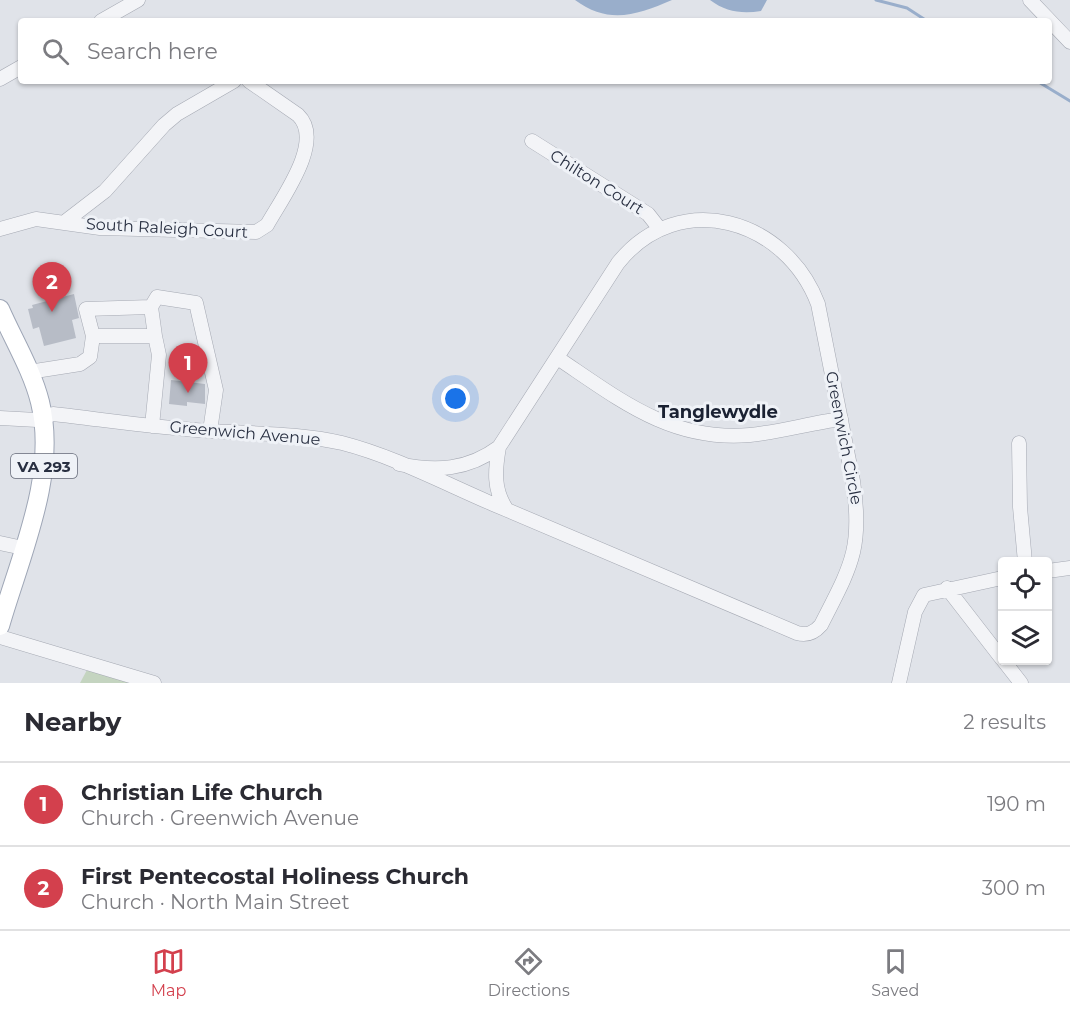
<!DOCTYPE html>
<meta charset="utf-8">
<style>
:root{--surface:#fff;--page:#f2f2f3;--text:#2b2b33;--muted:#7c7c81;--line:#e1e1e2;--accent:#d3404d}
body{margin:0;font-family:Montserrat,sans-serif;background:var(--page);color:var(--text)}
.controls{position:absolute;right:18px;bottom:18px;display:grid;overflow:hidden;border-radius:6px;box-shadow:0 2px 4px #0004}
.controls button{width:54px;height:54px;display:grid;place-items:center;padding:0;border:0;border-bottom:2px solid var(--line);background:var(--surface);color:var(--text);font:30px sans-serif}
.you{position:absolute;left:456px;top:399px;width:21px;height:21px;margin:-15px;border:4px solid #fff;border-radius:50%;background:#1a73e8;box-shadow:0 0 0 9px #1a73e833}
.badge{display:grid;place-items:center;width:39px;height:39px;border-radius:50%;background:var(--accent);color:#fff;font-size:20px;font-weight:700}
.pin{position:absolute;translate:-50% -50px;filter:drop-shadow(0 2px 3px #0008)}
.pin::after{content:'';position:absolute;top:32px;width:21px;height:18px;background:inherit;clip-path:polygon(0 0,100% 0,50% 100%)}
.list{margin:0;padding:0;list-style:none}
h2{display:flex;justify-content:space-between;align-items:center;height:78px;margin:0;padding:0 24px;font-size:26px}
h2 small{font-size:20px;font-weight:400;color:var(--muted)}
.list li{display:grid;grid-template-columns:39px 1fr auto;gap:18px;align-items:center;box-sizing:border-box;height:84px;padding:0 24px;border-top:2px solid var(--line)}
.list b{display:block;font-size:22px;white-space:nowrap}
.list p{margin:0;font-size:20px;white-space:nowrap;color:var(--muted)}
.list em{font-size:20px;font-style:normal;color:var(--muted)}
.icon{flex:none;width:33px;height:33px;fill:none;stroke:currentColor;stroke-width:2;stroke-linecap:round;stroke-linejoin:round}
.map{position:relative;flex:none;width:1070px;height:683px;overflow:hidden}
.search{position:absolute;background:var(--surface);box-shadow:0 2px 4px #0004;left:18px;right:18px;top:18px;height:66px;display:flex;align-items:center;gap:15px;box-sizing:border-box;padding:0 21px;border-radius:6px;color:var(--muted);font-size:22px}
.sheet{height:246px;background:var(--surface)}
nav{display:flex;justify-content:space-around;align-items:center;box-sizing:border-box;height:84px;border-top:2px solid var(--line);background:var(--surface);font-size:16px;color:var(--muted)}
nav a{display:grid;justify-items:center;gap:3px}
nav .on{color:var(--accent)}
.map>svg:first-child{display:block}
.green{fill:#c4d4c0}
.water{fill:#99aecb}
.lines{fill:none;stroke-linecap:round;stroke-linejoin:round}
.stream{stroke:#99aecb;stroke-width:3}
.building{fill:#b7bcc6}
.minor-casing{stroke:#a5a9b3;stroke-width:15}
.major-casing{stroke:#9ea6b6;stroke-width:20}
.minor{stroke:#f3f4f7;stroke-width:14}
.major{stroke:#fff;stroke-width:18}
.labels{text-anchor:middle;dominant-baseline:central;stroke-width:6;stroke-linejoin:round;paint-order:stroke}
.shield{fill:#eff2f7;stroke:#646a78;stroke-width:1.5}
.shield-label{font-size:15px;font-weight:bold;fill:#282f41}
.street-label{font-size:16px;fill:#282f41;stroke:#eff2f7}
.neighbourhood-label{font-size:18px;font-weight:bold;fill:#1a2132;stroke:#eff2f7}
</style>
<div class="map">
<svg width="1070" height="683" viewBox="0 0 1070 683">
<rect width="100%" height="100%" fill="#e0e3e9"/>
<path class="green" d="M87 670 133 683H80Z"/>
<path class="water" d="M575 0H672C637 15 609 25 575 0Z
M710 0H767L761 11C742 14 726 12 710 0Z"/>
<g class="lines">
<path class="stream" d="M876 0 907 8 927 21
M1037 81 1070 101"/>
</g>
<path class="building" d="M74 294 79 318 72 320 76 338 44 346 39 327 33 329 28 309 33 308 32 305Z
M171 380 205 384V404L187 402V406L169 404Z"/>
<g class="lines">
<defs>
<path id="minor" d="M1030 0 1070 42
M101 21 138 0
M0 79 21 67
M532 141 648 214 659 228
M66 221 105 191 164 125 177 114 234 81
M0 229 36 219 100 228 256 232 267 225C282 198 325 141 298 115L249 81
M151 307 157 297 196 303 216 390 210 431
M559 359C620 400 672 442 750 435 780 432 811 423 841 419
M29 372 80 364 90 357 93 336 86 309 151 307 155 336H93
M0 418 37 420 53 414C106 420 158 428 211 431 255 434 299 433 342 443 393 456 444 483 493 504 594 547 696 590 797 633 807 636 814 633 821 625 851 566 863 549 853 481L818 304C786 219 679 187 618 263L499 447C468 470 436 472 399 464
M152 426 159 355 155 336
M1019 443 1020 507 1025 562
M499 447C495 470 493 490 507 510
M0 543 23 548
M1048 571 1070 568
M947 588 1002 659
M0 637 154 683
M1003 660 1021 683
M899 683 915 612 924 595 1002 578"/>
<path id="major" d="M0 309C13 339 32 370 40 402 58 475 20 556 0 626"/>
</defs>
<use href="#minor" class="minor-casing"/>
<use href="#major" class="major-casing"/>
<use href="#minor" class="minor"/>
<use href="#major" class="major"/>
</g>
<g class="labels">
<rect class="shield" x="11" y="454" width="66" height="24" rx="4.5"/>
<g class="shield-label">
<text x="44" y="466">VA 293</text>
</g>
<g class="street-label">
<text transform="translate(597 182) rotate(32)">Chilton Court</text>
<text transform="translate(167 228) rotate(3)">South Raleigh Court</text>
<text transform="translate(245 433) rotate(5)">Greenwich Avenue</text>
<text transform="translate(844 438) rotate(79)">Greenwich Circle</text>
</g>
<g class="neighbourhood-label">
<text x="718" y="412">Tanglewydle</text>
</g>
</g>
</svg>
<div class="controls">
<button><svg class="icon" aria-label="locate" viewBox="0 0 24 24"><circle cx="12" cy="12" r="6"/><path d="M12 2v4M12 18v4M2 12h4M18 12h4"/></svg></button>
<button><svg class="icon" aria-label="layers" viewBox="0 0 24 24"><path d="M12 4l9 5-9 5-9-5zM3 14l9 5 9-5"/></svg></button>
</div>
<div class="you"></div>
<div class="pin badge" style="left:188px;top:393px">1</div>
<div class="pin badge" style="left:52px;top:312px">2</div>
<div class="search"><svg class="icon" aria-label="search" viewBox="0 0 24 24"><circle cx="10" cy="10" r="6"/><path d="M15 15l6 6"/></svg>Search here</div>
</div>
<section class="sheet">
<h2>Nearby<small>2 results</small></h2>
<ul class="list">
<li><span class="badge">1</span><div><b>Christian Life Church</b><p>Church · Greenwich Avenue</p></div><em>190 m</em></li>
<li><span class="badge">2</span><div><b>First Pentecostal Holiness Church</b><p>Church · North Main Street</p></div><em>300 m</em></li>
</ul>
</section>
<nav>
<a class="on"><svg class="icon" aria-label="map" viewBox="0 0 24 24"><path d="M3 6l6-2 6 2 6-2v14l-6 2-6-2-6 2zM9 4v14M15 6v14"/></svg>Map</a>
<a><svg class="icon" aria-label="directions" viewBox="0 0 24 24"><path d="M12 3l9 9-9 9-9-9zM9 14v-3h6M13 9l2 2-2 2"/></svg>Directions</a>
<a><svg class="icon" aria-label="saved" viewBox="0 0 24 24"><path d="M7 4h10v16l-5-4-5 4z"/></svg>Saved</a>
</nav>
